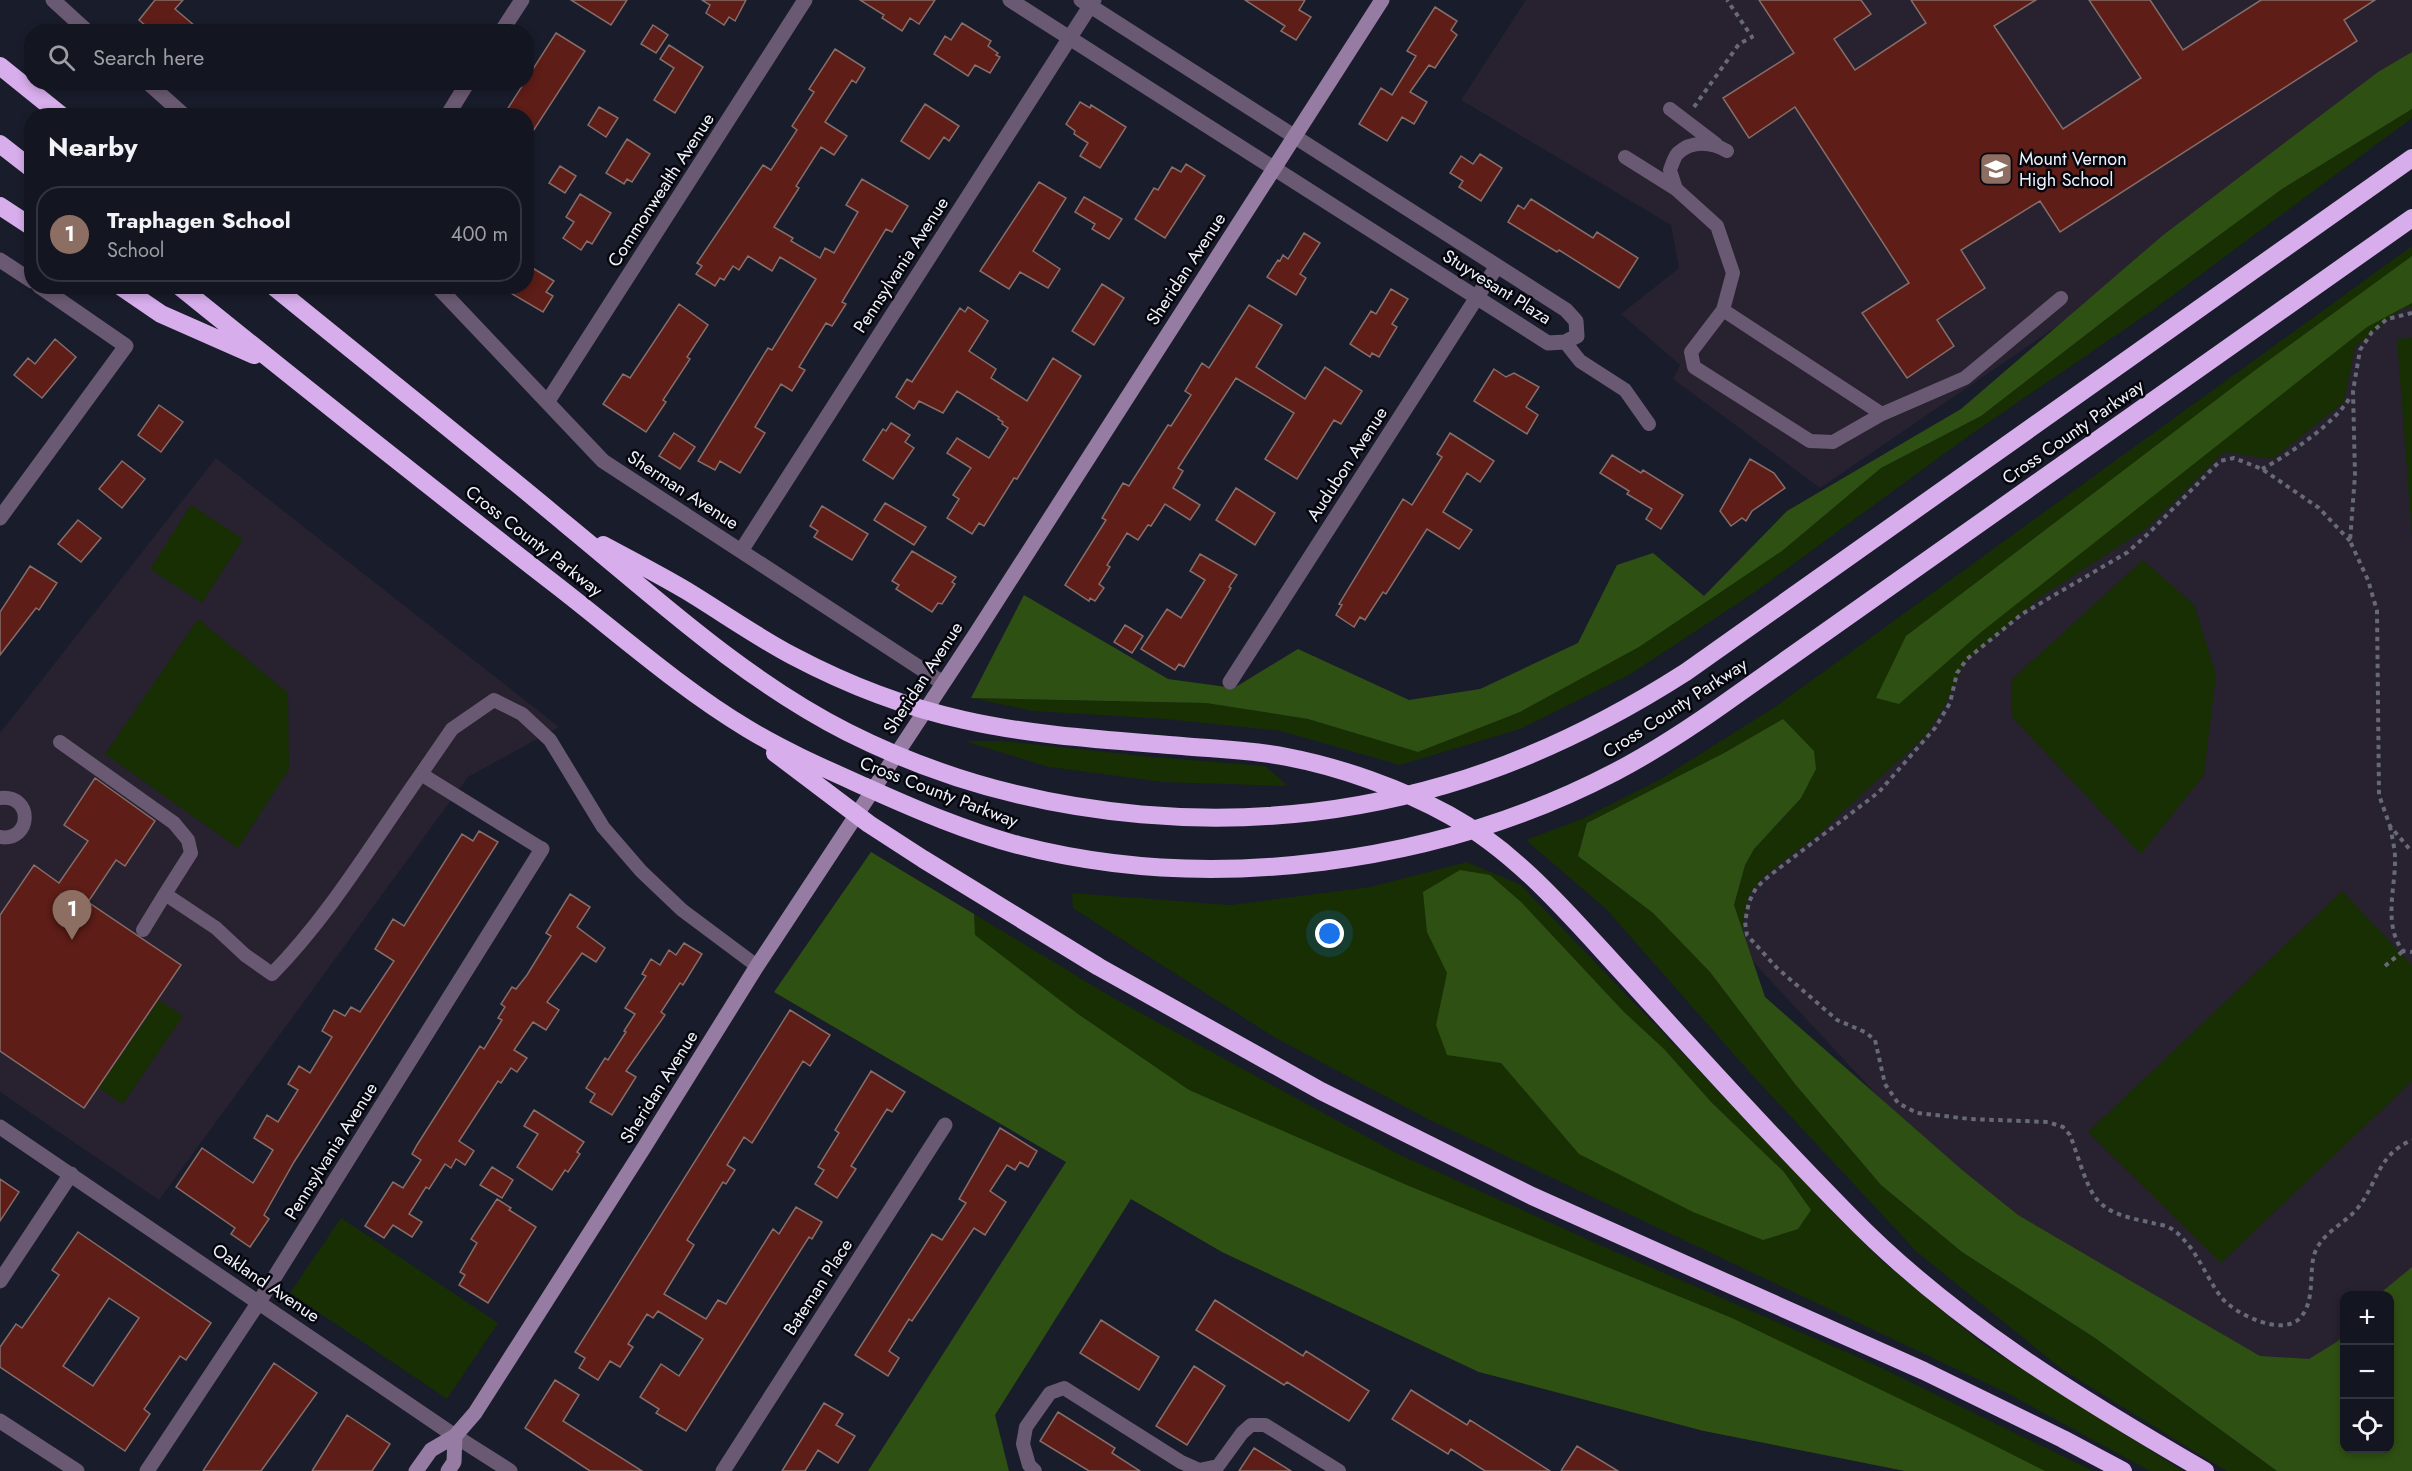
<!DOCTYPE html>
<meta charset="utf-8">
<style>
:root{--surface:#131520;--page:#20222d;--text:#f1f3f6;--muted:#9d9fa5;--line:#32343e;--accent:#ee8cf9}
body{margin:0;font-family:Jost,sans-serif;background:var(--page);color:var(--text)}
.controls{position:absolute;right:18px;bottom:18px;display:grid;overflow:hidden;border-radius:12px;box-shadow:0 3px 9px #0003}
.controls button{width:54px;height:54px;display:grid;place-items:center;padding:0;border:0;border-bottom:2px solid var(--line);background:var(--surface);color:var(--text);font:30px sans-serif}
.you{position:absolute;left:1330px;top:934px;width:21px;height:21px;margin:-15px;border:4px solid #fff;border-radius:50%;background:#1a73e8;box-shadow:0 0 0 9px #1a73e833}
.badge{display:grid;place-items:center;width:39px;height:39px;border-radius:50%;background:var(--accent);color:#fff;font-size:20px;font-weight:700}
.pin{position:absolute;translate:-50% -50px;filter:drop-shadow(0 2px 3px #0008)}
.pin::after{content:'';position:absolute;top:32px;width:21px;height:18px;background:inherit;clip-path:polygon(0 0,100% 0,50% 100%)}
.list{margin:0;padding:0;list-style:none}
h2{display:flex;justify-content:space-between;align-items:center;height:78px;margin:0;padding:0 24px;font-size:26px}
h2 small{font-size:20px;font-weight:400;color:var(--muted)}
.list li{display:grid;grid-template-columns:39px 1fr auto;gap:18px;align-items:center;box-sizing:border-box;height:96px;margin:0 12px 12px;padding:0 12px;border:2px solid var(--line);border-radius:24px}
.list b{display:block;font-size:22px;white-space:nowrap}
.list p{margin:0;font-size:20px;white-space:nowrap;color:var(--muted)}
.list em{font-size:20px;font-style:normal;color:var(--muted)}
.icon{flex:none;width:33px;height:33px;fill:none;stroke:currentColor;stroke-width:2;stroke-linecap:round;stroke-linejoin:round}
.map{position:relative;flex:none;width:2412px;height:1471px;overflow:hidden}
.search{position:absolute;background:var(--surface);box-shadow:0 3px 9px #0003;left:24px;top:24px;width:510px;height:66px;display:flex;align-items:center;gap:15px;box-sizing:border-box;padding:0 21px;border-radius:24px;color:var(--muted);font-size:22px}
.panel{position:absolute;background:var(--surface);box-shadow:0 3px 9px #0003;left:24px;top:108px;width:510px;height:186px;border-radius:24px}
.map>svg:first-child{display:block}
.education{fill:#272130}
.green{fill:#172f03}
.forest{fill:#2f5013}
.building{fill:#5e1d17;stroke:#856d6a;stroke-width:1.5;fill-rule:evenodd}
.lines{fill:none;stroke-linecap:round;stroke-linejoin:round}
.path{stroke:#666976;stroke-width:4;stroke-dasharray:4.5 4.5;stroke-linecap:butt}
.lane{stroke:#6a5972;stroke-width:14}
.street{stroke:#6a5972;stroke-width:15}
.secondary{stroke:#967ba2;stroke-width:15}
.highway{stroke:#d7adeb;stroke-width:18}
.labels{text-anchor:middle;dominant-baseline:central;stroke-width:5;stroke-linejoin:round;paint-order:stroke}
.poi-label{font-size:18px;fill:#eff1fc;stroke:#06070d;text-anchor:start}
.street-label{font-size:18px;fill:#eff1fc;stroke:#06070d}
</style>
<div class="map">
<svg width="2412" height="1471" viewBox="0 0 2412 1471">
<rect width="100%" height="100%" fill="#191c2b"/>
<path class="education" d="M1526 0H2412V84L1820 488 1673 379 1680 365 1621 314 1679 268 1671 225 1461 100Z
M2412 280V1380L2390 1296H2344V1432L1975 1201 1641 841Z
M216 458 559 727 468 777 159 1200 0 1092V733Z"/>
<path class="green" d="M2412 109V118L2153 310 1967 437 1755 592 1629 675 1520 729 1400 765 1281 731 1166 719 1033 711 971 698 1206 703 1308 719 1418 752 1520 712 1639 647 1782 551 1881 468 1981 416 2127 303 2282 189Z
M2412 246V307L2401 309 2355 347 2344 402 2273 459 2224 452 2146 529 2039 598 1966 661 1943 709 1925 736 1819 834 1764 876 1748 896 1742 930 1734 905 1745 865 1754 849 1801 799 1784 719 1724 753 1587 823 1578 856 1653 913 1710 972 1795 1084 1881 1185 1962 1252 2095 1338 2277 1471H2226L2063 1370 1917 1252 1754 1077 1606 909 1526 840 1584 818 1659 780 1772 709Z
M2412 338V536L2397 339Z
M191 505 243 539 202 603 150 569Z
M2143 560 2194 605 2216 674 2204 775 2141 854 2011 716V680Z
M198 619 288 693 289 769 238 848 105 754Z
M964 741H1002L1152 757 1265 766 1288 786 1163 782 1049 767Z
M871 852 1110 996 1398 1154 1602 1246 1869 1362 2093 1471H1905L1704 1431 1479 1372 1222 1252 774 992Z
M1467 862 1521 885 1881 1260 1984 1345 2183 1471H2150L2007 1393 1430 1120 1274 1037 1073 908 1072 893 1231 905 1370 887Z
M2342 891 2412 965V1081L2221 1263 2088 1132Z
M159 1000 183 1016 123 1104 99 1088Z
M341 1218 498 1323 447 1399 290 1293Z"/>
<path class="forest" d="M2412 52V109L2282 189 2127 303 1981 416 1881 468 1782 551 1639 647 1520 712 1418 752 1308 719 1206 703 971 698 1024 595 1168 679 1234 688 1298 649 1409 700 1480 689 1578 643 1617 565 1653 553 1704 596 1787 511 1961 409 2162 236 2378 72Z
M2412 256V303L2367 327 1980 633 1899 704 1876 698 1906 636 2258 368Z
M1783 719 1814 751 1816 769 1801 798 1754 849 1745 865 1734 905 1765 997 1961 1169 2018 1215 2136 1284 2260 1356 2309 1359 2338 1341 2344 1333V1448H2390V1296L2378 1295 2412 1267V1471H2277L2095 1338 1962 1252 1881 1185 1795 1084 1710 972 1653 913 1578 856 1587 823 1724 753Z
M871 852 974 914 975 935 1078 1014 1189 1090 1409 1186 1732 1318 1954 1425 2045 1471H1905L1704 1431 1479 1372 1222 1252 1131 1199 995 1415 1009 1471H868L1066 1162 774 992Z
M1460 870 1490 875 1521 902 1624 1012 1664 1049 1712 1103 1784 1172 1811 1210 1798 1229 1763 1240 1693 1212 1579 1154 1501 1063 1447 1055 1436 1025 1447 973 1427 932 1423 892Z"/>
<path class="building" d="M155 0H183L175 9 202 32H153L139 20Z
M571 0H627L611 25Z
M702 0H746L735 21 729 17 724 25 706 13 710 5Z
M860 0H935L919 24 910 18 902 31 882 18 884 15Z
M1245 0H1305L1299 10 1311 17 1296 40 1281 31 1285 26Z
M1759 0H1861L1871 14 1834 39 1855 70 1926 23 1911 0H2036L1994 26 2063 129 2141 78 2089 0H2150L2183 50 2261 0H2375L2344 20 2357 41 2060 232 2040 201 1961 250 1985 288 1937 320 1954 346 1907 378 1862 313 1909 283 1795 107 1749 138 1723 98 1794 53Z
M1435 7 1457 21 1451 30 1457 35 1435 68 1429 65 1410 92 1427 102 1414 124 1402 117 1387 141 1359 124 1381 88 1392 95 1416 56 1407 51Z
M962 23 991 41 988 46 998 53 996 55 1000 57 990 73 975 65 968 76 934 54 945 36 951 40Z
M653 25 668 35 656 53 641 44Z
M556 33 585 51 526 142V116H503Z
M669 45 703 67 675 113 654 100 674 68 660 59Z
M835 49 865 68 856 83 852 80 825 122 847 136 834 155 821 147 796 186 799 188 774 227 793 238 791 241 820 258 825 248 834 253 858 212 846 205 862 179 908 206 892 232 886 229 842 302 846 304 832 326 826 323 799 367 805 370 792 391 781 384 755 427 765 433 740 473 720 461 715 470 698 461 768 348 772 350 816 279 780 257 772 271 748 256 739 270 733 266 724 280 720 278 715 286 696 274 702 266 697 263 763 165 771 170 797 130 792 126 814 92 809 89Z
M1080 102 1090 108 1091 105 1126 127 1100 168 1080 156 1088 143 1074 134 1075 131 1066 124Z
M925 104 959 126 949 141 944 137 929 159 901 141Z
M599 107 618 118 606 137 588 125Z
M627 139 650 154 632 182 627 179 624 184 606 173Z
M1480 154 1502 168 1481 201 1459 187 1463 181 1450 173 1461 156 1473 164Z
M1186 164 1205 176 1165 238 1135 219 1154 188 1158 190 1172 167 1181 172Z
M560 166 576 176 565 193 549 183Z
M1039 182 1066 198 1033 251 1060 269 1048 288 1020 272 1009 289 980 271Z
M580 194 611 213 592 244 587 241 581 250 563 238 574 222 566 217Z
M1084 197 1122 219 1109 239 1092 229 1095 224 1075 212Z
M1531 199 1593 238 1597 232 1638 258 1619 288 1559 250 1557 252 1508 222 1518 205 1524 209Z
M1304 233 1320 243 1300 274 1306 278 1296 295 1267 277 1278 260 1280 261 1283 255 1288 259Z
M526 264 554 281 546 292 553 296 543 312 499 286H526Z
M1102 284 1124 298 1094 345 1072 331Z
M1391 289 1408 299 1392 324 1397 327 1379 357 1372 353 1370 357 1350 344 1371 311 1376 314Z
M679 304 708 325 687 357 690 359 663 400 666 402 646 432 603 404 623 374 630 378Z
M1249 305 1282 325 1256 367 1305 399 1325 367 1362 391 1341 424 1334 420 1297 479 1265 459 1294 413 1236 378 1178 468 1183 471 1173 488 1200 505 1190 520 1165 504 1151 526 1148 525 1138 540 1127 533 1107 565 1110 567 1099 584 1104 588 1095 601 1090 598 1089 601 1065 585 1106 520 1102 518 1123 483 1129 486 1168 425 1171 426 1191 395 1185 391 1202 363 1209 368Z
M968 307 988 321 969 351 996 369 991 378 1027 401 1053 358 1081 376 1017 479 1014 478 984 526 979 523 972 534 947 518 959 499 953 495 971 468 947 453 957 438 989 458 1008 428 1002 424 1003 422 998 419 999 417 957 391 943 413 919 401 914 409 896 397 907 379 912 382 960 308 965 312Z
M55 339 76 357 42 398 14 375 28 358 35 364Z
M1494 369 1506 377 1514 373 1539 387 1526 407 1538 415 1527 434 1474 401Z
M159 405 183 422 161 452 138 435Z
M891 423 910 435 905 442 914 448 893 479 863 460 883 429 886 431Z
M674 433 695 447 680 469 659 456Z
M1450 433 1494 461 1480 482 1467 473 1443 512 1472 530 1459 549 1427 529 1386 594 1383 592 1365 620 1360 617 1354 627 1336 615 1342 605 1339 604 1403 499 1412 505 1442 457 1437 454Z
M1612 455 1641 473 1643 470 1683 495 1661 529 1646 519 1652 509 1627 494 1629 491 1600 473Z
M1750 459 1774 473 1785 488 1752 511 1746 521 1742 518 1731 526 1720 511Z
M122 461 145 479 122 508 99 489Z
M1236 488 1275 513 1255 545 1216 520Z
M885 503 926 527 914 545 874 520Z
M822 506 868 534 852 560 814 537 818 531 810 526Z
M78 520 101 538 81 562 58 544Z
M912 551 956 577 952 582 955 584 942 604 938 603 932 612 896 589 899 585 892 581Z
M1200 554 1237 575 1229 587 1231 588 1184 667 1179 664 1175 670 1141 649 1167 609 1181 618 1205 580 1190 571Z
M30 566 57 583 39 610 36 608 0 655V612Z
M1125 625 1143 636 1132 653 1114 642Z
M95 778 155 821 125 866 116 860 88 902 181 965 84 1108 0 1051V915L34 865 59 883 88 841 64 825Z
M479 831 498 842 294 1162 264 1215 269 1219 250 1247 231 1234 235 1228 176 1187 202 1148 253 1183 273 1150 254 1138 267 1115 278 1122 298 1090 288 1084 299 1066 310 1073 332 1037 322 1031 334 1010 345 1016 351 1007 360 1012 394 961 375 949 393 919 404 926 462 834 473 841Z
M570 894 590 907 577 927 605 948 596 962 582 953 547 1002 559 1010 546 1030 533 1022 514 1050 527 1058 517 1072 511 1068 501 1083 498 1081 459 1141 474 1151 465 1165 456 1159 451 1168 445 1164 429 1189 426 1187 409 1214 422 1222 412 1237 393 1225 384 1238 365 1226 393 1182 403 1188 421 1160 412 1154 417 1145 480 1046 484 1049 502 1020 498 1018 505 1007 501 1004 512 987 516 989 527 975 551 936 546 933Z
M684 943 702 954 683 985 680 983 661 1012 665 1015 626 1071 636 1077 612 1115 590 1102 595 1094 586 1088 605 1058 608 1060 626 1032 624 1031 635 1014 625 1008 646 976 642 974 651 959 660 965 669 950 676 955Z
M790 1010 830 1035 810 1066 803 1061 752 1143 744 1137 727 1165 735 1170 726 1184 723 1182 687 1240 694 1245 664 1294 706 1319 718 1300 726 1304 773 1229 779 1234 796 1207 822 1222 812 1239 809 1237 686 1431 656 1413 659 1409 640 1397 661 1364 679 1376 703 1339 658 1311 653 1318 647 1314 628 1344 633 1347 620 1367 610 1361 598 1380 579 1368 585 1358 575 1352Z
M871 1071 905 1092 892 1112 887 1109 851 1166 856 1169 837 1198 815 1184 824 1170 818 1167 839 1133 835 1130Z
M534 1110 584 1142 577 1152 580 1154 568 1172 565 1170 552 1190 517 1167 538 1134 524 1126Z
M1000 1128 1037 1151 1028 1167 1020 1162 1015 1170 1007 1165 990 1191 1006 1202 985 1235 974 1228 912 1321 909 1319 889 1351 899 1358 888 1376 855 1355 932 1234 942 1240 966 1203 959 1199Z
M492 1167 513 1180 502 1198 480 1185Z
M0 1179 19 1192 0 1221Z
M497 1199 511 1208 509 1210 536 1227 488 1303 459 1285 465 1275 460 1272 477 1243 471 1239Z
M78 1232 211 1323 186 1360 180 1356 144 1409 150 1414 125 1451 0 1367V1347L16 1324 22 1328 59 1275 52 1270ZM109 1298 139 1318 93 1386 63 1366Z
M1215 1300 1303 1356 1306 1351 1369 1391 1349 1421 1287 1382 1284 1385 1196 1330Z
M1101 1320 1159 1357 1139 1390 1080 1353Z
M274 1363 317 1393 261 1471H203Z
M1194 1366 1225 1386 1187 1445 1156 1426Z
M555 1380 579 1395 563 1421 642 1471H590L525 1428Z
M1411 1390 1467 1425 1470 1420 1550 1471H1485L1451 1449 1448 1454 1392 1419Z
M824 1403 843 1414 836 1425 855 1436 838 1463 818 1450 805 1471H782Z
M1058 1412 1115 1448 1112 1453 1140 1471H1089L1040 1441Z
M347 1415 390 1444 372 1471H312Z
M1577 1446 1618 1471H1561Z
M1254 1448 1291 1471H1239Z"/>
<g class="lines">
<path class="path" d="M1694 107 1739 44 1752 37 1727 0
M2412 313 2387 319 2372 332 2360 350 2353 391 2355 475 2350 541 2368 580 2377 611 2379 795 2390 826 2412 852
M2262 469C2287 456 2340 420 2351 395
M2350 541 2319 508 2262 469 2234 458 2220 461 2150 532 2128 552 2022 614 1967 659 1957 673 1950 703 1935 728 1879 792 1769 876 1756 888 1749 902 1745 922 1747 935 1777 968 1837 1020 1865 1032 1875 1040 1885 1084 1898 1103 1917 1113 1970 1119 2048 1122 2063 1127 2070 1135C2077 1153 2084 1179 2093 1194 2106 1215 2131 1218 2153 1223 2158 1225 2166 1225 2170 1228 2178 1232 2184 1240 2190 1247 2202 1263 2209 1281 2221 1297 2234 1314 2284 1338 2301 1317 2315 1300 2309 1274 2314 1255 2321 1233 2343 1225 2357 1209 2378 1183 2377 1155 2412 1140
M2390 826C2392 838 2396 852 2395 864 2394 893 2384 926 2403 951L2412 952
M2385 966 2403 951"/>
<path class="lane" d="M1670 109 1716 144
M1625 157 1676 189 1717 226 1733 273 1723 310 1691 352 1694 367 1810 441 1833 442 1882 414 1723 310
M1676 189 1670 170C1672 165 1674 157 1678 153 1692 140 1712 142 1727 151
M1565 342 1580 361 1625 390 1649 424
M1882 414 1965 378 2061 298
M60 742 174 823 188 840 191 853 165 894 216 928 245 955 272 974C330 915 373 842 421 774L542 849
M421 774 452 729 494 700 522 714 550 740 603 827 641 871 682 910 757 966
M0 798C34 794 32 842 0 837
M143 930 165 894
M1035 1471 1029 1465 1023 1444 1026 1427 1050 1393 1064 1388 1181 1462 1199 1470 1218 1466 1242 1433 1251 1425H1265L1339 1471"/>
<path class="street" d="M53 0 88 32
M1010 0 1548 343 1565 342 1577 336 1576 321 1566 310 1081 0
M501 32 522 0
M147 82 185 116
M447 116 468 82
M0 260 32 281
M437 286 603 461 943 683
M548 401 805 0
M0 518 126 346 39 286
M741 551 1094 0
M1230 682 1497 266
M0 1127 455 1436 510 1471
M0 1281 71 1174
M0 1421 77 1471
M147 1471 259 1302 542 849
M723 1471 945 1125"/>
<path class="secondary" d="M416 1471 431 1450 455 1436 475 1413 645 1146 757 966 975 635 1382 0
M448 1471 454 1462 455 1436"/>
<path class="highway" d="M0 66 62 116
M0 144 32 169
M0 206 32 227
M120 286 161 314 254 355
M179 286C304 387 430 487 556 585 618 633 681 689 748 729 786 752 828 770 868 788 917 810 966 831 1018 845 1211 895 1439 864 1615 772 1657 750 1696 724 1735 696L2412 218
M273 286C371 366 471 445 568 526 657 599 743 679 847 732 1029 824 1250 842 1445 785 1531 760 1611 720 1686 672L2412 158
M603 545C631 560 660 575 687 591 723 613 757 637 793 656 846 684 905 707 964 720 1035 736 1109 740 1182 746 1217 749 1253 750 1287 757 1340 767 1402 789 1449 815 1522 855 1576 923 1632 983 1703 1061 1774 1139 1848 1214 1951 1320 2077 1397 2205 1471
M775 753 869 824 923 859 1099 967 1321 1091 1532 1196 1924 1371 2063 1439 2123 1471"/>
</g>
<defs>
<symbol id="school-square" viewBox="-11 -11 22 22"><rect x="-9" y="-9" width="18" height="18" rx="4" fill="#8d6e63" stroke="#06070d"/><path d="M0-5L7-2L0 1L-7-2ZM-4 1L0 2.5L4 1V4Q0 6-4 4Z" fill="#fff"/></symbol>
</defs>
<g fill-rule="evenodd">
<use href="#school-square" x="1977" y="150" width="38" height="38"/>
</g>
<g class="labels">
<g class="poi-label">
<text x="2019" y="159">Mount Vernon<tspan x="2019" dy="21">High School</tspan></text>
</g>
<g class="street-label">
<text transform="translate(661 190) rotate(-57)">Commonwealth Avenue</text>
<text transform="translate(901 265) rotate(-57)">Pennsylvania Avenue</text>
<text transform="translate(1186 269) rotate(-57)">Sheridan Avenue</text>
<text transform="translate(1497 287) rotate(32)">Stuyvesant Plaza</text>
<text transform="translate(2073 432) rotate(-35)">Cross County Parkway</text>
<text transform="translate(1347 464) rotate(-57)">Audubon Avenue</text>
<text transform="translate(683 490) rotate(33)">Sherman Avenue</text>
<text transform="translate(534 541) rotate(38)">Cross County Parkway</text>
<text transform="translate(923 678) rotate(-57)">Sheridan Avenue</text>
<text transform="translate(1675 708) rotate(-33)">Cross County Parkway</text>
<text transform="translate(939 792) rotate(21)">Cross County Parkway</text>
<text transform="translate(659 1087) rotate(-58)">Sheridan Avenue</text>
<text transform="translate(331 1151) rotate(-58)">Pennsylvania Avenue</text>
<text transform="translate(266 1283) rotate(34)">Oakland Avenue</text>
<text transform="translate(818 1287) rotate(-57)">Bateman Place</text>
</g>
</g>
</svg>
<div class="controls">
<button>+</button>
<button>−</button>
<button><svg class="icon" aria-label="locate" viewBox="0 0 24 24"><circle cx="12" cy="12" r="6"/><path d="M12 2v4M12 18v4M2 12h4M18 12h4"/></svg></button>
</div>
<div class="you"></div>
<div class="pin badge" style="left:72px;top:940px;background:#8d6e63">1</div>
<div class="search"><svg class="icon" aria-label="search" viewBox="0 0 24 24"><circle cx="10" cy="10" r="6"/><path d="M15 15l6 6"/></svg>Search here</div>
<section class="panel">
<h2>Nearby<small></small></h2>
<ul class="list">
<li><span class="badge" style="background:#8d6e63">1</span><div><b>Traphagen School</b><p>School</p></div><em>400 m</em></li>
</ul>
</section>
</div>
